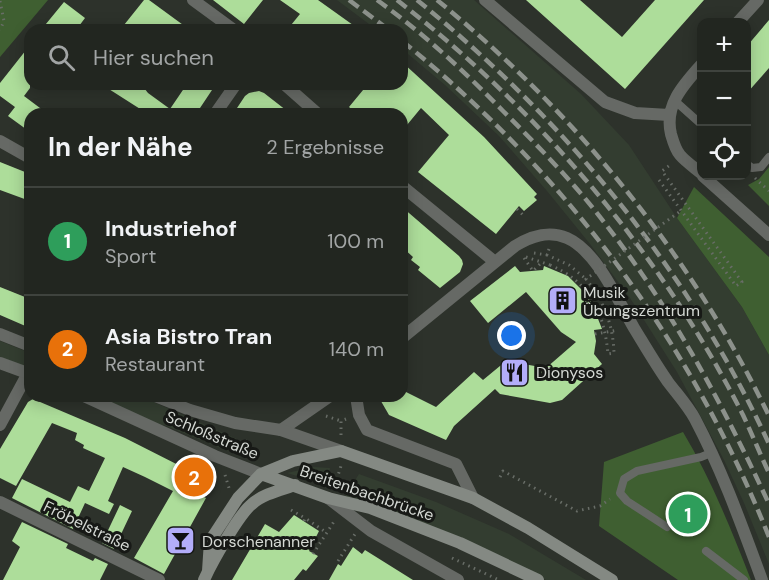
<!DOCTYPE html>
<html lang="de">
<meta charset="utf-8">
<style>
:root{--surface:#222620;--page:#2a2e29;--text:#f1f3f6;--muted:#a2a5a5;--line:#3f433e;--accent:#b3adf9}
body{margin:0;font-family:"DM Sans",sans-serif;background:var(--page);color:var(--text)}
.controls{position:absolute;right:18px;top:18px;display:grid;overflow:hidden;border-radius:12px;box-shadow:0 3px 15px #0003}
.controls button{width:54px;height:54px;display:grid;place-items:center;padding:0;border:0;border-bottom:2px solid var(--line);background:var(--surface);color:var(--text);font:30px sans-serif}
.you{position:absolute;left:512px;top:336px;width:21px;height:21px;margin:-15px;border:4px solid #fff;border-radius:50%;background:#1a73e8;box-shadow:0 0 0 9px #1a73e833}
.badge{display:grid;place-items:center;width:39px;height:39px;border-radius:50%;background:var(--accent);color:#fff;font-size:20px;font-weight:700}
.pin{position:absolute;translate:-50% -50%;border:3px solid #fff;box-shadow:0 2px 6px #0006}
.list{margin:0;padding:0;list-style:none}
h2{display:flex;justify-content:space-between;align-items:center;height:78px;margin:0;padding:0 24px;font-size:26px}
h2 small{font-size:20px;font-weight:400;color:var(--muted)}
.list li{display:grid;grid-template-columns:39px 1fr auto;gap:18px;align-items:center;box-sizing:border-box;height:108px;padding:0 24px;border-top:2px solid var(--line)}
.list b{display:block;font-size:22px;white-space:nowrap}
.list p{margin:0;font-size:20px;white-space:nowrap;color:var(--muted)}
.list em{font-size:20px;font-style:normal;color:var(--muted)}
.icon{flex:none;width:33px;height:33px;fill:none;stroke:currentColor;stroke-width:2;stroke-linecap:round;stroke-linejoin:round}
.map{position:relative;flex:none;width:769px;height:580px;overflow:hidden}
.search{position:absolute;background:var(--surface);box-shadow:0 3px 15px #0003;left:24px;top:24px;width:384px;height:66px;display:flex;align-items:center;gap:15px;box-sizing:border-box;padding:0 21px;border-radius:18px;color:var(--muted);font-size:22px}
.panel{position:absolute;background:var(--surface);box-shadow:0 3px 15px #0003;left:24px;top:108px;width:384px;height:294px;border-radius:18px}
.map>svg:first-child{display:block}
.built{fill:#333d30}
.green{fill:#3f5f31}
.building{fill:#addd9a}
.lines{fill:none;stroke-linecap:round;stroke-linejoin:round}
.path{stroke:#686d67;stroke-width:3;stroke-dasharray:1.5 4.5;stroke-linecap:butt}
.service{stroke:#666965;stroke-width:8}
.minor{stroke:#666965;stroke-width:12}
.tertiary{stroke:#666965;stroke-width:12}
.secondary{stroke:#848983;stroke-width:12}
.rail{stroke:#8c918b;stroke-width:4.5;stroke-dasharray:12 6;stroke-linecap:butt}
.path-bridge{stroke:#686d67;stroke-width:3;stroke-dasharray:1.5 4.5;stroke-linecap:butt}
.labels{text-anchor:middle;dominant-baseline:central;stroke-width:6;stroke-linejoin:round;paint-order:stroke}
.poi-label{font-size:16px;fill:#d5d9d4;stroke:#171916;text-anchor:start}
.street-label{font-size:16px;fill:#d5d9d4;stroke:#171916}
</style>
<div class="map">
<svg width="769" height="580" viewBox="0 0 769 580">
<rect width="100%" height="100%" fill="#2d322b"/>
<path class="built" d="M337 0H474L581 94 629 145 677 218 742 307 769 355V564L744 503 724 460 677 372 630 298 590 244 547 191 499 136 445 85 402 49V30H377Z
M0 341 30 353V369L0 357Z
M97 396H140L237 439 228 451 164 425H159Z
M313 467 330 468 327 485 287 473Z
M359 474 436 502 509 534 586 580H546L501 556 427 525 345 496Z"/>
<path class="green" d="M0 0H48L0 57Z
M769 167V206L748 185 759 179Z
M694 187 769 257V355L742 307 677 218Z
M683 432C711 479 731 529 751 580H678L599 526 604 462Z"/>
<path class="building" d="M144 0H149L190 30H120Z
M213 0H263L244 24Z
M280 0H318L360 30H287L300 14Z
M526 0H580L622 37 655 0H704L625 89Z
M64 2 85 18 76 30H41Z
M769 20V68L747 93V46Z
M30 45V88L24 96 48 114H30V132L8 116 15 107 0 96V83Z
M402 62 484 137 537 194 534 197 537 200 524 211 519 206 496 234 418 172 449 135 421 108 402 131V114H357L349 107 368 84H402Z
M101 84H141L148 93 170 109 187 84H203L212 90 196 114H148Z
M259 91 264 93 291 114H233L245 96 249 93Z
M0 162 30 174V201L0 190Z
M402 207 459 256 462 260 463 264 460 272 440 288 418 270 420 267 411 260 413 257 402 247Z
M515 266 520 272 543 270 544 266 568 276 582 290 591 301 602 329 594 330 596 341 594 354 602 364 562 400 550 403 500 394 495 389 454 426 446 440 389 415 378 396H402V390L436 407 474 372 483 380 506 361 546 368 576 342 561 332 526 292 488 323 470 301Z
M0 287 30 299V328L0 315Z
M33 399 125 438 200 476 193 491 206 498 164 574 134 558 173 491 145 477 123 467 108 501 114 504 109 514 85 503 73 529 12 498 22 479 70 502 78 486 89 491 105 458 83 448 84 445 75 440 77 433 52 423 16 486 0 478V449L28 402Z
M120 505 132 511 114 549 102 543Z
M294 515 319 531 309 551 318 556 306 571 303 569 294 580H232L265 524 279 532Z
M22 522 68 544 66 548 93 561 95 558 108 564 100 580H3L20 547 12 541Z
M353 547 362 554 365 550 413 580H329L338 564 341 566Z"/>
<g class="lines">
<path class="path" d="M0 1 4 21 0 30
M755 178 769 191
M659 180 736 286 742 282 662 171 670 165
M517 209 524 216
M549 249 547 255 569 265 586 279
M534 253 547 255
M526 257 550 265
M524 258 533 271 542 262
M595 334 618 330
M326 416 341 421
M341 435V421L346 419
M241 452 248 440
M225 475 229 488
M500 477 503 471 577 511 600 506 610 499
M335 485 341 466
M291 510 305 518
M304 521 305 518 327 533
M313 554 335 520
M452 558 499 580
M338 561 355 534"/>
<path class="service" d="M674 100 702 125
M746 163 752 168 761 167 769 157
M667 527 627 501 620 493 624 479 637 471 701 457 711 453
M706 551 744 580"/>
<path class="minor" d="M193 0 234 30
M485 0 605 102 635 113 669 115
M738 22 758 0
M702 64C684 84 664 105 671 134 673 141 675 149 680 155 686 162 695 168 702 174
M284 84 318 114
M215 114 236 84
M0 141 30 158
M703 176 769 235
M402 186 495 262
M402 338 515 246C531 236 548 230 567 238 597 251 618 301 634 328 645 346 656 365 668 382 677 394 688 406 695 419 722 470 742 526 762 580
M356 396 359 415 367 430 456 464 473 498
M0 425 28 373
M281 430 330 396
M328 498 371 531 458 580
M0 502 159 580"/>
<path class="tertiary" d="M0 334 30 346
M0 363 30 374
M84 396 215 456 261 474
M155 396 190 410 235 423 281 430 341 451"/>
<path class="secondary" d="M261 474 328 498 370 508 460 543 538 580
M208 571 210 541 238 498 261 474 293 461 341 451 473 498 528 528 612 580
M204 580C211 564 239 514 252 504 263 494 281 490 295 485"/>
<path class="rail" d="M349 0 389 30
M377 0C423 33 464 71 503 111 540 148 576 185 607 226 673 311 724 407 769 504
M397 0C540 111 661 253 743 415 752 434 760 454 769 473
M417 0C565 120 689 270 769 444
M437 0C575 112 692 256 769 416
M402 41C564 171 692 343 769 537"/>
<path class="path-bridge" d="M550 265C590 282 604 312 608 354L614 353C613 324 604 302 586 279L682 210"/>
</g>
<defs>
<symbol id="building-square" viewBox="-11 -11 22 22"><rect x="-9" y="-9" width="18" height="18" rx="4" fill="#b3adf9" stroke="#171916"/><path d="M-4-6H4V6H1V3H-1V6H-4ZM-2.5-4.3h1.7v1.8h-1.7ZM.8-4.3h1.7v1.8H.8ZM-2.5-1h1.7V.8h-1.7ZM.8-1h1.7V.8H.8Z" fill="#111"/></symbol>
<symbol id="restaurant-square" viewBox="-11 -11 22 22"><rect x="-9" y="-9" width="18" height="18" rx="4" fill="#b3adf9" stroke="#171916"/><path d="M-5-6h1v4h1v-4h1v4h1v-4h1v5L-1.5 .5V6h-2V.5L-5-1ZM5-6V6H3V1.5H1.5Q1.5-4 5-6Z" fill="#111"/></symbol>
<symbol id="bar-square" viewBox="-11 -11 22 22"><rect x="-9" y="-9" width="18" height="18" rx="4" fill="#b3adf9" stroke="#171916"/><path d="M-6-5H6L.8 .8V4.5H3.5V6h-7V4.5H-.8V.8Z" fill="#111"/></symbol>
</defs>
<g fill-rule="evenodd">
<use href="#building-square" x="546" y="284" width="33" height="33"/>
<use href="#restaurant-square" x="498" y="356" width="33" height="33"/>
<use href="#bar-square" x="164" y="524" width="33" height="33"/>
</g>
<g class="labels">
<g class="poi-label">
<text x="583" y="292">Musik<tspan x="583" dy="18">Übungszentrum</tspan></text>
<text x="536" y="372">Dionysos</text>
<text x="202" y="541">Dorschenanner</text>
</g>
<g class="street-label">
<text transform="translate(212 435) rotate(23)">Schloßstraße</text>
<text transform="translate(367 493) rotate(19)">Breitenbachbrücke</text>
<text transform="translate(87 526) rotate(26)">Fröbelstraße</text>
</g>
</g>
</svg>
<div class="controls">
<button>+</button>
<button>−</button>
<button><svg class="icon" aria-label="locate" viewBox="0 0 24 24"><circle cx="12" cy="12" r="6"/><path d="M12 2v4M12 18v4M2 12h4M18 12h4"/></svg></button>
</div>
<div class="you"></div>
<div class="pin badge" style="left:688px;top:514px;background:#2e9e5b">1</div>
<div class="pin badge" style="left:194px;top:477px;background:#e8710a">2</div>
<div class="search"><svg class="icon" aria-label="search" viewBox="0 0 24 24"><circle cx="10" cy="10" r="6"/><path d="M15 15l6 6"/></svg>Hier suchen</div>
<section class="panel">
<h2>In der Nähe<small>2 Ergebnisse</small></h2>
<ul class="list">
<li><span class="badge" style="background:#2e9e5b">1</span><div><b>Industriehof</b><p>Sport</p></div><em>100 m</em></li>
<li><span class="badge" style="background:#e8710a">2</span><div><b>Asia Bistro Tran</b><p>Restaurant</p></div><em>140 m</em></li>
</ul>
</section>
</div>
